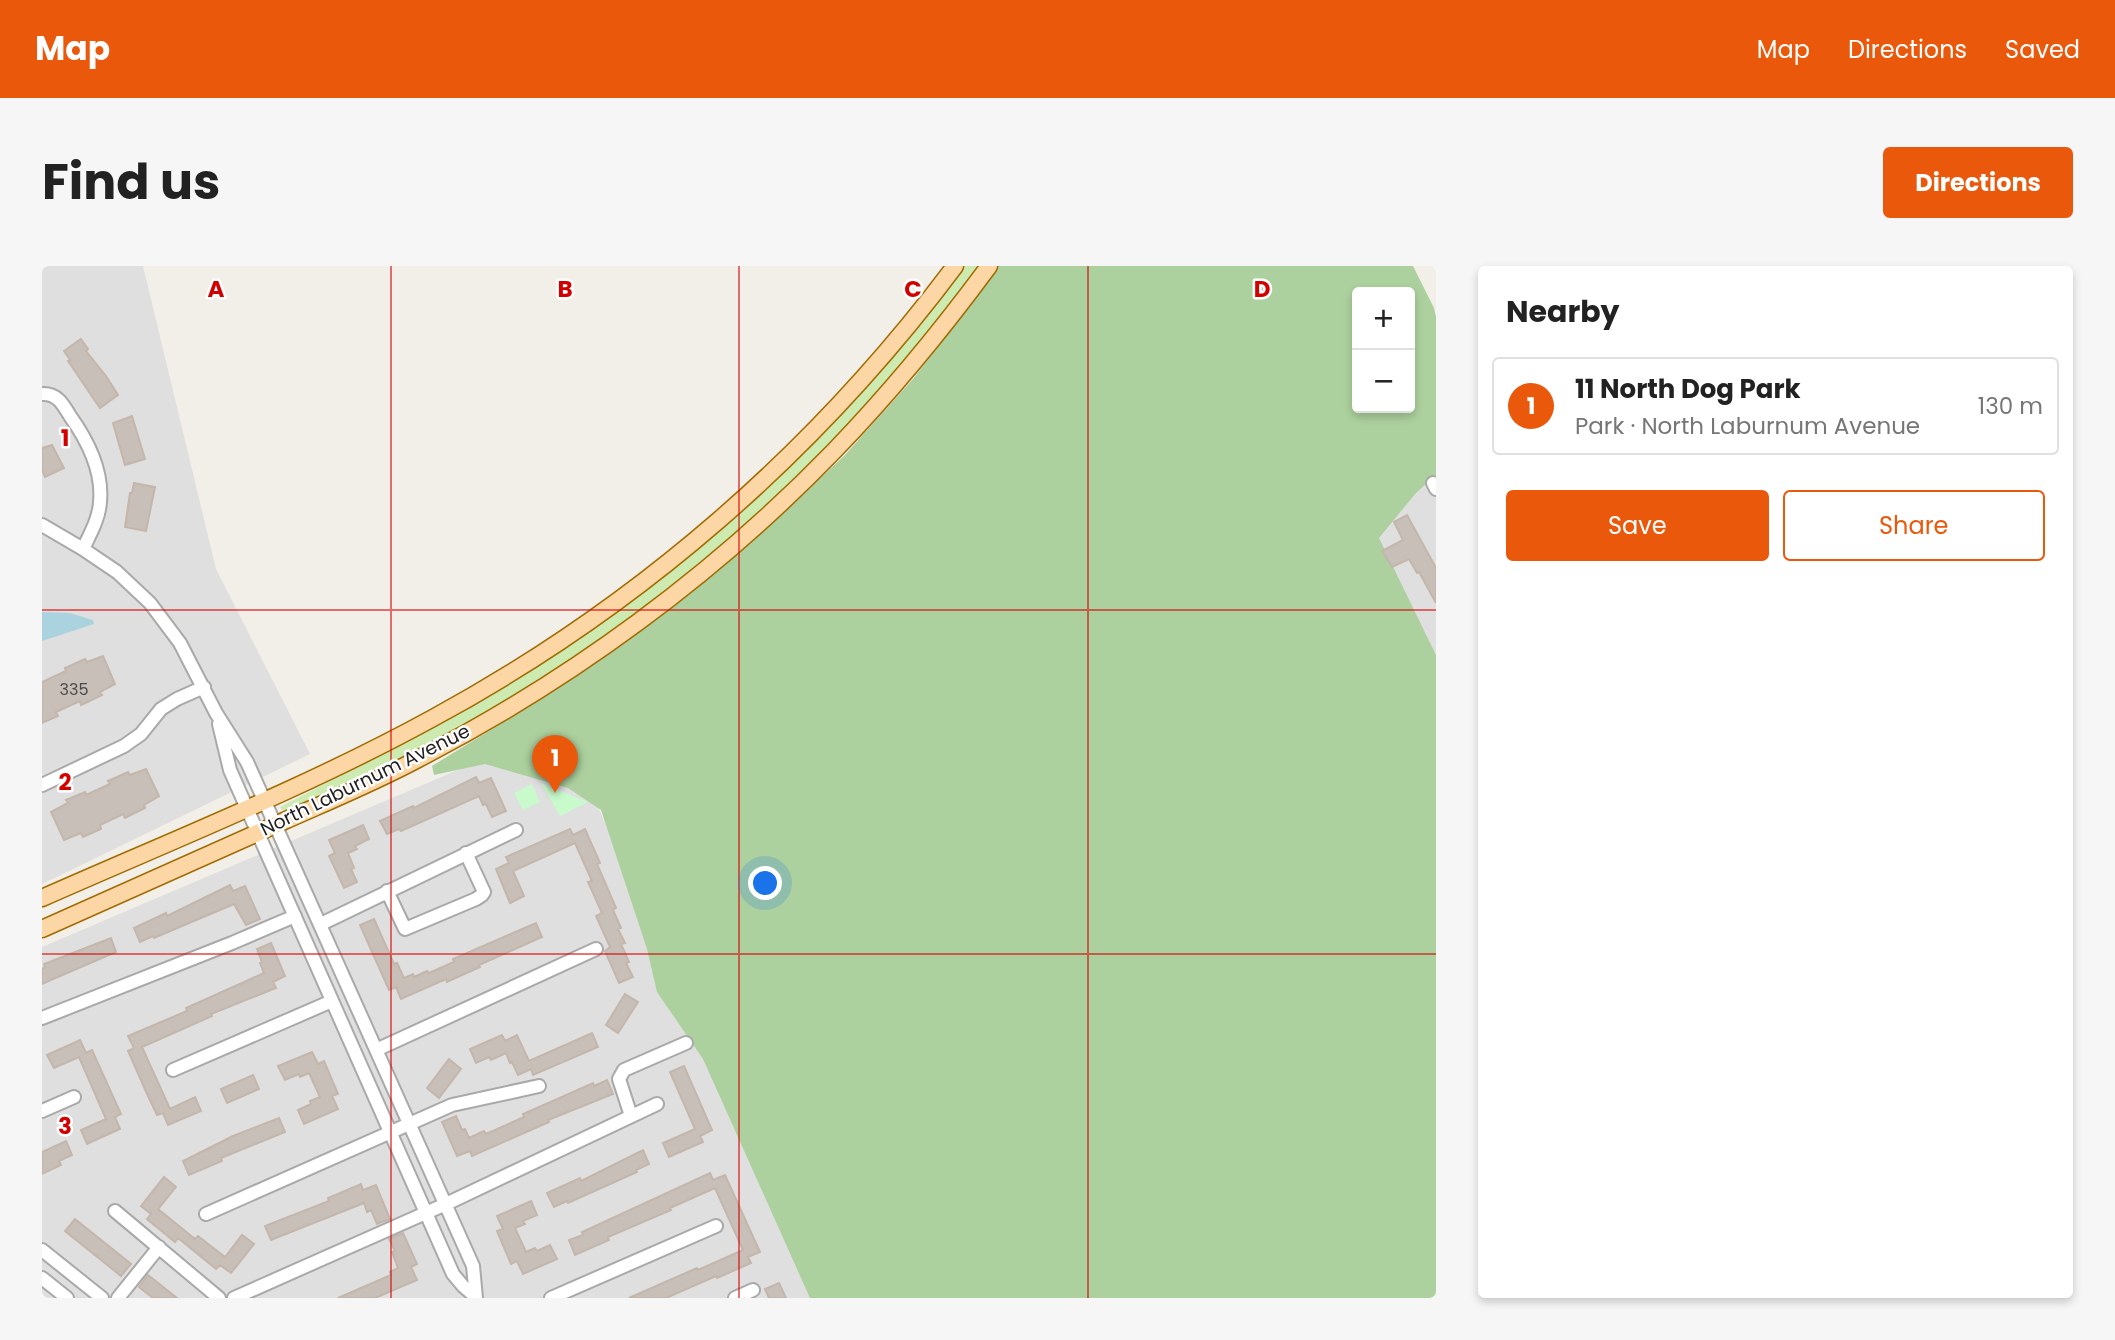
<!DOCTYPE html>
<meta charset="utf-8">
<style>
:root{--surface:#fff;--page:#f6f6f6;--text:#222;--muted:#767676;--line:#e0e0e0;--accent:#ea580c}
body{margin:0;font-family:Poppins,sans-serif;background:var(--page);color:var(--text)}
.controls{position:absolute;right:21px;top:21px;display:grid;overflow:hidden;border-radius:7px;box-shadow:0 4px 10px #0003}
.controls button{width:63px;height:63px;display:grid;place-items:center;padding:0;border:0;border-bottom:2px solid var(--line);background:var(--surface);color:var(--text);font:35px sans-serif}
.you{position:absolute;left:724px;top:618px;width:24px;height:24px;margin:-18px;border:5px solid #fff;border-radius:50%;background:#1a73e8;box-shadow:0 0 0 10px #1a73e833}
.badge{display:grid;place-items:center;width:46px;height:46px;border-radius:50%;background:var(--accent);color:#fff;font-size:23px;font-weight:700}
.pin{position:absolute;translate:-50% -58px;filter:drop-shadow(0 2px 4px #0008)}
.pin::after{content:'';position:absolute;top:37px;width:24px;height:21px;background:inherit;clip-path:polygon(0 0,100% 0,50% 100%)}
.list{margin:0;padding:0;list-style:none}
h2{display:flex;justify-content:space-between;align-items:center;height:91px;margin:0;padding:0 28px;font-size:30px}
h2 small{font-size:23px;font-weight:400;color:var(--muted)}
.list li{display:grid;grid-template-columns:46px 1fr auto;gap:21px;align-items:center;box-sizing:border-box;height:98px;margin:0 14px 14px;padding:0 14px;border:2px solid var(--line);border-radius:7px}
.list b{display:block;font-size:26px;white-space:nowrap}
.list p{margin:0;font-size:23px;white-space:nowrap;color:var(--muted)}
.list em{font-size:23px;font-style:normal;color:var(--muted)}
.actions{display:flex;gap:14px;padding:21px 28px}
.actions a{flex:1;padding:16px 0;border:2px solid var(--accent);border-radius:7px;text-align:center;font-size:24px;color:var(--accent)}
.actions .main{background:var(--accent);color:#fff}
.map{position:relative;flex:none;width:1394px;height:1032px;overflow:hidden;border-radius:7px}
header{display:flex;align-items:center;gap:42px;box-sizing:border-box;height:98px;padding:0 35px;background:var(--accent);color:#fff}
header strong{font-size:33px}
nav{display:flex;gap:38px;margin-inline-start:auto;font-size:24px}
.intro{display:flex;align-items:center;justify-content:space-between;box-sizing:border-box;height:168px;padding:0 42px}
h1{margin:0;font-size:49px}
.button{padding:18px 32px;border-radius:7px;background:var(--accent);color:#fff;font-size:24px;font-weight:700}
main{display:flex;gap:42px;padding:0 42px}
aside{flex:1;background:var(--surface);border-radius:7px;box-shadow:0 4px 10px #0003}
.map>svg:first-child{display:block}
.residential{fill:#e0dfdf}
.grass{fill:#cdebb0}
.forest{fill:#add19e;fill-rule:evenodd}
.park{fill:#c8facc}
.water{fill:#aad3df}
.building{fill:#c7bfb8;stroke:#c4b6ab;stroke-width:2}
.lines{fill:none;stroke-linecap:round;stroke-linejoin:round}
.minor-casing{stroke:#a9a9a9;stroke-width:16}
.major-casing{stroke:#a06b00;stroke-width:19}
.minor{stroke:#fff;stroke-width:12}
.major{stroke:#fcd6a4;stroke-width:16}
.grid{fill:none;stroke:#d40000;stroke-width:2;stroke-opacity:0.55}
.labels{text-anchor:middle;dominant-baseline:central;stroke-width:5;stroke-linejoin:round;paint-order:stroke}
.number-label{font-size:16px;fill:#4b4948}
.street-label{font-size:19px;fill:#222;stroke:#fff}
.grid-label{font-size:23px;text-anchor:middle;font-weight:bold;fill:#d40000;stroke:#fff;stroke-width:5;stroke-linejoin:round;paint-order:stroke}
</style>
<header>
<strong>Map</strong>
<nav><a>Map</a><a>Directions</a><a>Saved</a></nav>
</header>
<div class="intro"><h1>Find us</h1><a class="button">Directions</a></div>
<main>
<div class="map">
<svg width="1394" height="1032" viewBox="0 0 1394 1032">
<rect width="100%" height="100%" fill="#f2efe9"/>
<path class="residential" d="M0 0H101L174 303 268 488 0 618Z
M1394 182V396L1320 250Z
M519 460 780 1032H0V681Z"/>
<path class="grass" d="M921 0H938C912 33 888 69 860 100 741 237 602 356 444 447 380 483 312 513 245 544H240L238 541 302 508 668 271 910 15Z"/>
<path class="forest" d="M955 0H1371L1392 42 1394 51V209L1374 227 1337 272 1394 389V1032H768L661 793 615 726 605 683 559 544 526 522 443 498 392 509 390 500 489 439 630 340 726 260 802 190 871 113 932 34ZM1315 26H1368V142H1315Z"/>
<path class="park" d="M499 517 546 536 518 550Z
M490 518 498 536 481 544 472 527Z"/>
<path class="water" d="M0 346 28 347 51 354 52 358 0 375Z"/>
<path class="building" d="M39 73 46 83 44 85 64 110 76 129 58 142 26 95 28 94 22 85Z
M90 150 103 193 83 199 71 157Z
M10 179 22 202 3 211 0 204V182Z
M92 217 113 221 104 265 83 261 88 227H90Z
M1365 249 1394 302V337L1377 306 1375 307 1367 293 1350 301 1340 285 1361 274 1352 256Z
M61 390 73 418 58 426 60 429 39 439 38 435 14 446 16 450 0 457V416L24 405 23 402 43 393 45 396Z
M104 503 117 530 102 539 103 542 83 552 81 548 58 559 59 563 41 571 39 567 22 574 9 546 26 537 24 534 43 526 44 529 68 518 66 515 86 506 88 509Z
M434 511 437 517 449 512 464 545 450 551 444 538 441 539 437 530 359 565 357 563 345 568 338 555 371 540 372 542Z
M321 559 327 573 313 580 315 583 306 587 312 602 309 603 315 616 302 622 287 590 293 587 287 574Z
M528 563 531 569 543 563 558 597 555 598 574 642 571 644 579 662 576 663 583 677 579 678 587 696 584 697 591 711 577 717 563 685 568 681 554 650 560 647 546 616 550 615 533 577 471 605 482 630 468 637 454 603 467 597 464 591Z
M188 619 191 625 203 620 218 653 204 659 192 638 112 672 111 670 98 676 92 662 124 647 125 650Z
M332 653 352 698 355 697 362 712 371 708 372 711 385 705 387 707 412 696 411 693 494 657 500 671 437 699 438 701 405 716 404 713 359 733 354 721 347 724 318 659Z
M69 672 74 686 0 718V703L3 701 2 698Z
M229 677 243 710 231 716 234 722 169 748 170 750 100 781 128 843 153 831 159 845 126 859 121 847 115 849 106 830 86 785 92 782 86 770 145 745 144 742 222 707 218 697 220 696 215 683Z
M583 728 596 736 576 767 564 759Z
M550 767 556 781 491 809 489 803 476 809 470 796 468 797 464 787 449 794 447 791 434 797 428 783 460 769 463 775 475 769 487 795Z
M38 774 44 787 50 784 79 848 73 851 78 863 45 878 39 864 64 853 37 791 12 802 5 789Z
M270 786 276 798 282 795 296 828 290 830 296 843 262 858 256 844 269 838 268 835 278 831 267 807 258 811 257 808 243 814 236 800Z
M407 793 419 803 397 832 385 822Z
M642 800 670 864 658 870 661 876 627 891 621 877 653 863 628 806Z
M211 809 217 823 185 837 179 823Z
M565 814 571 828 506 854 507 856 430 890 428 885 415 890 400 856 414 850 420 864 423 863 427 872 442 865 444 868 482 851 481 848 551 817 552 820Z
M237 852 243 866 179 892 180 895 147 909 141 895 191 870Z
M24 875 30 889 17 895 19 899 0 908V886Z
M601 884 607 898 594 904 595 906 526 937 525 935 512 941 505 927 538 912 539 915Z
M668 907 671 914 683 909 718 986 706 991 709 997 675 1012 674 1010 624 1032H587L655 1002 656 1004 701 984 673 922 628 942 629 944 566 971 567 974 533 989 527 974 541 969 540 966Z
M122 911 134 921 116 943 153 973 156 970 183 991 200 969 212 978 189 1007 178 999 174 1003 136 972 133 976 105 953 109 948 99 940Z
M319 918 321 924 334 919 348 953 335 958 329 944 325 946 322 937 229 974 223 960 287 935 286 932Z
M489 935 495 949 481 955 483 958 473 962 484 986 493 982 495 985 508 979 515 993 481 1008 475 995 469 998 455 965 461 963 455 950Z
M33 953 89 998 79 1010 23 965Z
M361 967 375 998 369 1001 375 1014 333 1032H296L349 1009 348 1006 356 1002 350 986 353 985 347 973Z
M106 1009 135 1032H111L97 1021Z
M737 1017 744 1032H727L723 1023Z"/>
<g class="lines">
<defs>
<path id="minor" d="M0 128C15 127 21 138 28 150 46 175 61 204 58 236 57 253 48 268 41 283
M1391 217 1394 223
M0 259 41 283 75 306 108 337 138 377 174 447 205 496 431 1000 434 1032
M177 458 188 504 411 1008 421 1020 433 1030
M0 519 82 480 99 468 119 443 135 433 162 421
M345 625 363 663 434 633 440 629 442 626 424 587
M279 658 474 564
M0 752 190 677 253 650
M334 784 554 683
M131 804 290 735
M0 845 32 831
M589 850 577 813 582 804 644 777
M73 945 177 1032
M164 948 410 839 497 820
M0 984 60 1032
M0 1012 25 1032
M76 1032 117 981
M192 1032 404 938 615 838
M509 1032 674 960
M693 1032 711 1024"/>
<path id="major" d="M0 632C131 574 265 521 391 452 596 341 773 187 913 0
M0 663C81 627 162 591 242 555 287 535 333 516 376 493 529 414 672 309 792 185 848 127 899 65 947 0"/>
</defs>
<use href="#minor" class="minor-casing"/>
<use href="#major" class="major-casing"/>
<use href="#minor" class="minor"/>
<use href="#major" class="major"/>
</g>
<path class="grid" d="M349 0V1032M697 0V1032M1046 0V1032M0 344H1394M0 688H1394"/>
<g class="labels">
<g class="number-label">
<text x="32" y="423">335</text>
</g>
<g class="street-label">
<text transform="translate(323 514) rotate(-26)">North Laburnum Avenue</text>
</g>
</g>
<g class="grid-label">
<text x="174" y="31">A</text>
<text x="523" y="31">B</text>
<text x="871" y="31">C</text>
<text x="1220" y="31">D</text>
<text x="23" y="180">1</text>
<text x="23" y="524">2</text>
<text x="23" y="868">3</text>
</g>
</svg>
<div class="controls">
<button>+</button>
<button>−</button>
</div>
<div class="you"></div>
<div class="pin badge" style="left:513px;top:527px">1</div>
</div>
<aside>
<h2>Nearby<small></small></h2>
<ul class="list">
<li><span class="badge">1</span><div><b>11 North Dog Park</b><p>Park · North Laburnum Avenue</p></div><em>130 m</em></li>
</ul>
<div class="actions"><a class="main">Save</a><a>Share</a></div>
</aside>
</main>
